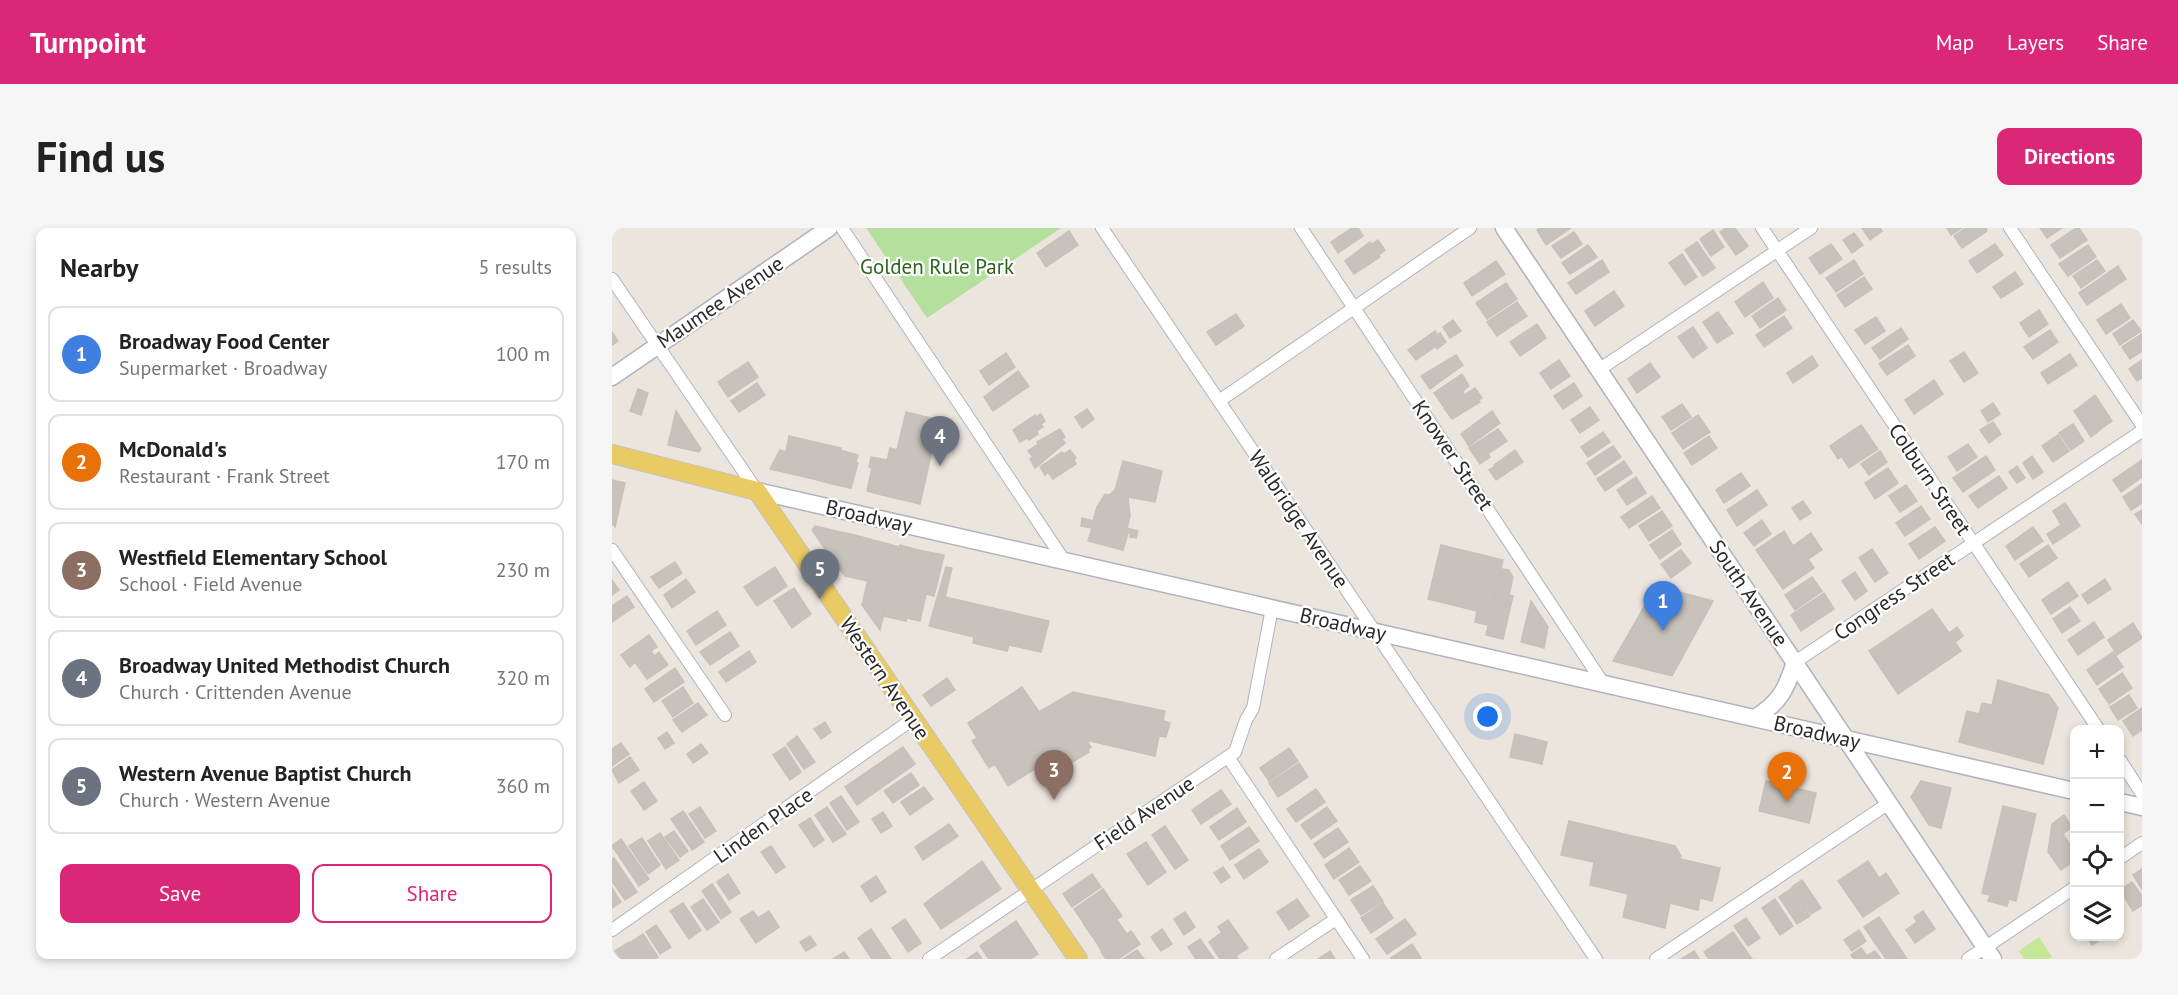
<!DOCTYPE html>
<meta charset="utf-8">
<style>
:root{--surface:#fff;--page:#f6f6f6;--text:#222;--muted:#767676;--line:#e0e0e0;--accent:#db2777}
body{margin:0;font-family:"PT Sans",sans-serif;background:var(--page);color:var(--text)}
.controls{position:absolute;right:18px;bottom:18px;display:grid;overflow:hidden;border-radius:12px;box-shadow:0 3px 9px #0003}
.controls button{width:54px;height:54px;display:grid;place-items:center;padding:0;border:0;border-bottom:2px solid var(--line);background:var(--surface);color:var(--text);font:30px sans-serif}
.you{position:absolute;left:876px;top:489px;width:21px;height:21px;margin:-15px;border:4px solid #fff;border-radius:50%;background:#1a73e8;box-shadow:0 0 0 9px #1a73e833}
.badge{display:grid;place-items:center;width:39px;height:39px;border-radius:50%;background:var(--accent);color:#fff;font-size:20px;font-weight:700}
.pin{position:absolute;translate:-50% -50px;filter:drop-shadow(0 2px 3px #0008)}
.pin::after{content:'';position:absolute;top:32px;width:21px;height:18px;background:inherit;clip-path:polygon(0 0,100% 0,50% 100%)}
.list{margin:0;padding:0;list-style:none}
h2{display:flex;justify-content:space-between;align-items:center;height:78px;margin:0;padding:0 24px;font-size:26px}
h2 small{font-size:20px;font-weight:400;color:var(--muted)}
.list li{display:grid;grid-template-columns:39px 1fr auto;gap:18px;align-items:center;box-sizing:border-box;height:96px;margin:0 12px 12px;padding:0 12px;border:2px solid var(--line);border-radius:12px}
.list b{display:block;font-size:22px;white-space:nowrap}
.list p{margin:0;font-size:20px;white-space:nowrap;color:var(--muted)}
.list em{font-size:20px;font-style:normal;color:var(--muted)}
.actions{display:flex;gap:12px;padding:18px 24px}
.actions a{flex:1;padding:14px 0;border:2px solid var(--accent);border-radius:12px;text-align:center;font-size:21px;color:var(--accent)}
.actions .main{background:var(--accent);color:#fff}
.icon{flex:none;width:33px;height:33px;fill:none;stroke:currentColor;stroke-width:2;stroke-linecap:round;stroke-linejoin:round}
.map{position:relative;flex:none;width:1530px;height:731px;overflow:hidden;border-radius:12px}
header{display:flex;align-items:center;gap:36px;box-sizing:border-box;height:84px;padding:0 30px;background:var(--accent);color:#fff}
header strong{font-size:28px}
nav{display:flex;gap:33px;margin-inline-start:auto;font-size:21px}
.intro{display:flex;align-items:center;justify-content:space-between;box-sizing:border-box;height:144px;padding:0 36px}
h1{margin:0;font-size:42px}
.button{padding:15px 27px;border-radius:12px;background:var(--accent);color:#fff;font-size:21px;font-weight:700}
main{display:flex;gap:36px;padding:0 36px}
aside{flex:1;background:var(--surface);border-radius:12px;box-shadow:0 3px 9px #0003}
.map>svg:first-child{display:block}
.green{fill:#b3e09c}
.pitch{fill:#c5e798}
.building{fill:#c7c2bc;stroke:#c7c1b7;stroke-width:1.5}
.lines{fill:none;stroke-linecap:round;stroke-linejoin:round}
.street-casing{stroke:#b0b3bd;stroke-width:14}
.secondary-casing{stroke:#b0b3bd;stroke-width:19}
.primary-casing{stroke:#c3c3c3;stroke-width:20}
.street{stroke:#fff;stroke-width:12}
.secondary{stroke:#fff;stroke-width:16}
.primary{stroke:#eacb63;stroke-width:18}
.labels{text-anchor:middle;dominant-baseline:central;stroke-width:4.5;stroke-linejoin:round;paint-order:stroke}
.park-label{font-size:21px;fill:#2c641d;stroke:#fff}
.street-label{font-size:21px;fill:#2a2a2a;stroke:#fff}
</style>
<header>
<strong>Turnpoint</strong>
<nav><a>Map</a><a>Layers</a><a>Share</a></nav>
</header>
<div class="intro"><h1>Find us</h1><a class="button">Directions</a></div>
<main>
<aside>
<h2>Nearby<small>5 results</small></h2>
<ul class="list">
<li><span class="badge" style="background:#3f7fe0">1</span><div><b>Broadway Food Center</b><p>Supermarket · Broadway</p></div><em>100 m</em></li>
<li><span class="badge" style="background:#e8710a">2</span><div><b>McDonald's</b><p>Restaurant · Frank Street</p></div><em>170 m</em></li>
<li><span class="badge" style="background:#8d6e63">3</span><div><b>Westfield Elementary School</b><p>School · Field Avenue</p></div><em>230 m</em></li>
<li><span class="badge" style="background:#6b7280">4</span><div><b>Broadway United Methodist Church</b><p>Church · Crittenden Avenue</p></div><em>320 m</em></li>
<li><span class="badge" style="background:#6b7280">5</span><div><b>Western Avenue Baptist Church</b><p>Church · Western Avenue</p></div><em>360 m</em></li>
</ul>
<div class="actions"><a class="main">Save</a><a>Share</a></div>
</aside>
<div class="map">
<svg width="1530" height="731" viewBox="0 0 1530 731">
<rect width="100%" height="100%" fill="#ece5dd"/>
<path class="green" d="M254 0H449L315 90Z"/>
<path class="pitch" d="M1427 709 1440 729 1436 731H1412L1407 723Z"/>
<path class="building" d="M740 0H746L751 8 726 25 719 14Z
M928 0H959L934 17 925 2Z
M1114 0H1123L1136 18 1124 27 1108 4Z
M1250 0H1268L1270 3 1258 12Z
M1335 0H1350L1339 7Z
M1354 0H1374L1375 3 1350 20 1342 8Z
M1428 0H1450L1435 10Z
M1464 0H1467L1475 12 1448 30 1439 17Z
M1101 2 1112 19 1099 28 1088 11Z
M457 3 466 17 434 39 425 25Z
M962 4 970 16 949 30 940 18Z
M1242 5 1251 17 1240 25 1231 12Z
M766 12 773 22 767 27 768 29 742 46 733 33 758 14 760 16Z
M1085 14 1103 40 1091 48 1073 22Z
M1219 16 1230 31 1208 46 1197 30Z
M1383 16 1391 27 1365 45 1357 33Z
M976 17 985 29 958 46 950 35Z
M1476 17 1484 29 1456 48 1447 36Z
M1070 26 1085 49 1073 57 1057 35Z
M990 32 997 44 964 66 956 55Z
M1242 32 1251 46 1224 64 1214 50Z
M1485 32 1493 43 1469 60 1461 48Z
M884 33 893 46 860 68 852 55Z
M1506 38 1514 51 1475 77 1467 65Z
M1403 44 1411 56 1389 70 1381 59Z
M1252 49 1260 61 1233 79 1225 67Z
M1151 54 1161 70 1133 89 1123 74Z
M894 55 905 71 875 91 864 75Z
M1002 63 1012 78 983 98 973 83Z
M1166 70 1174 82 1148 100 1140 88Z
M905 74 915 88 885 108 875 94Z
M1509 76 1518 90 1494 106 1485 92Z
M1427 82 1436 96 1417 109 1408 95Z
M1106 84 1121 105 1105 115 1091 94Z
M624 86 632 98 604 117 595 104Z
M1172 88 1180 100 1152 119 1144 107Z
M1264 89 1273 103 1253 116 1243 102Z
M841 92 849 103 838 110 831 99Z
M1521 92 1529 103 1508 117 1501 106Z
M925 96 934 110 908 128 898 114Z
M1081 99 1095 120 1081 130 1066 109Z
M1289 100 1296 111 1268 131 1260 120Z
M1438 102 1446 114 1421 131 1412 119Z
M823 103 826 107 828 105 834 114 825 121 824 118 804 132 796 122Z
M0 104 6 113 0 117Z
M1530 106V123L1518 131 1510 119Z
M1296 117 1303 128 1275 147 1267 136Z
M1352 124 1366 145 1352 154 1338 133Z
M394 125 403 139 377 157 368 143Z
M1458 126 1465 137 1436 156 1429 145Z
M844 127 851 137 818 161 809 148Z
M1200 128 1206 138 1181 155 1175 145Z
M947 132 958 148 939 161 928 145Z
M1530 132V150L1525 153 1517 141Z
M136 134 146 149 116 169 106 154Z
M1038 135 1048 149 1025 165 1016 151Z
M406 143 417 158 381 183 372 169Z
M850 146 857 158 851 163 852 165 832 179 822 165Z
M1322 152 1331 166 1302 186 1293 172Z
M145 155 153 167 127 184 119 173Z
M962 155 970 168 951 181 942 168Z
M863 160 870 170 866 172 868 174 840 191 832 180Z
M26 161 36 165 29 187 18 183Z
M1483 167 1500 193 1490 200 1473 175Z
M1381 175 1388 186 1376 194 1369 183Z
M1070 176 1079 189 1059 202 1050 189Z
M1472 176 1489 201 1479 209 1462 183Z
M978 179 987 192 968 205 959 192Z
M475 181 482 191 470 200 463 189Z
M64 183 89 221 87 224 56 217Z
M880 183 888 195 857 218 849 206Z
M294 184 327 192 308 276 270 267 276 243 273 242 278 220 285 222Z
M429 186 433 193 429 196 431 199 425 203 426 206 417 212 415 210 408 214 401 202 423 187 424 189Z
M1086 187 1098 204 1071 221 1060 205Z
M1381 194 1389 206 1377 215 1368 202Z
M1461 196 1472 213 1459 222 1447 205Z
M1249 197 1258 209 1226 231 1218 218Z
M448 201 453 209 450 211 453 215 423 240 418 231 421 229 416 223 426 216 425 214Z
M886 201 895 213 876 226 878 229 868 236 857 220Z
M991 204 998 214 976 229 969 219Z
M1446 207 1457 223 1441 234 1430 218Z
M177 208 207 215 198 250 158 241 168 222 174 224Z
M1097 208 1105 220 1080 237 1072 225Z
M1258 210 1266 221 1237 240 1230 229Z
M207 215 229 220 220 256 198 250Z
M1356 216 1365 229 1345 243 1336 229Z
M1001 218 1009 229 983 247 975 235Z
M228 222 246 227 244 234 246 235 239 260 220 256Z
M458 222 464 230 462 232 464 236 441 251 436 244 433 247 428 239 450 224 452 226Z
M903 222 911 234 884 252 877 242 883 238 882 237Z
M1268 223 1275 234 1257 247 1249 236Z
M1374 228 1383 242 1351 264 1341 250Z
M1420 228 1431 244 1421 251 1411 235Z
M259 229 275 232 273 242 276 243 270 267 255 263 260 240 257 239Z
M1530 232V249L1509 264 1501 252Z
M511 233 550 243 543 274 516 269 518 288 515 300 526 303 524 310 518 309 519 306 516 305 511 322 476 313 480 300 469 298 470 290 481 293 485 279 493 266 497 267 503 262Z
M1012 233 1020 245 993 263 985 251Z
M1405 238 1413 250 1405 255 1397 244Z
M1276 240 1286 255 1263 271 1253 255Z
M1129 245 1138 258 1112 275 1104 262Z
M1387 248 1395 260 1366 280 1357 268Z
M1024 249 1034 265 1015 277 1005 262Z
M0 252 13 255 3 299 0 295Z
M1530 256V275L1519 282 1511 269Z
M1294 257 1305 273 1288 284 1277 268Z
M1145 262 1155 277 1125 298 1115 282Z
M1040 268 1048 280 1017 300 1009 289Z
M1191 273 1199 285 1188 292 1180 280Z
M1453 275 1468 298 1441 316 1435 306 1449 297 1441 283Z
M1309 278 1318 291 1293 308 1284 295Z
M1530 282V296L1523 286Z
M1050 283 1060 298 1037 313 1027 298Z
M1150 292 1159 306 1142 318 1132 305Z
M203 298 229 304 222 334 200 302Z
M1323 299 1333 313 1307 331 1297 316Z
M1421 299 1431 313 1403 332 1394 318Z
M1060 302 1069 316 1048 331 1038 317Z
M1172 303 1181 318 1199 305 1210 322 1196 331 1202 340 1171 361 1144 322Z
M229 304 243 307 233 348 222 334Z
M243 307 265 313 256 353 233 348Z
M265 313 288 319 268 402 250 377Z
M288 317 311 323 294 393 271 388Z
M829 317 891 332 875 397 863 394 865 383 816 371Z
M1436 317 1445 330 1417 349 1408 336Z
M1260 321 1276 345 1263 354 1247 330Z
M1069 322 1079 335 1059 350 1049 336Z
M311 323 332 327 322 368 314 366 308 393 295 390Z
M63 334 70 345 47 360 39 349Z
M163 339 175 358 145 378 132 359Z
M334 339 340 340 333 369 437 393 429 424 397 417 395 423 361 415 362 409 317 398Z
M890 341 897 342 901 349 897 367 901 368 891 411 874 407Z
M1243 344 1255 363 1243 372 1230 353Z
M1200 349 1210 363 1183 382 1173 367Z
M74 351 83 364 60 380 52 367Z
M1493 351 1499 361 1476 376 1470 367Z
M0 352 7 362 0 367Z
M1456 354 1466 368 1439 386 1430 372Z
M1044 358 1101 373 1060 448 1001 433Z
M182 360 199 386 180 400 162 373Z
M1212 365 1222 381 1189 403 1179 387Z
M15 368 22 379 0 394V378Z
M919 373 936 399 932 420 909 414Z
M1458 379 1468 393 1450 405 1441 391Z
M1320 381 1337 405 1345 399 1351 408 1343 414 1349 423 1286 466 1257 423Z
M105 383 114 397 84 417 75 403Z
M1482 394 1492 409 1466 427 1456 412Z
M1521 395 1530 410 1505 427 1496 412Z
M118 404 127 418 98 437 88 424Z
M37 407 45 419 39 423 42 428 47 424 56 437 35 451 23 434 18 439 9 427Z
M137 423 144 434 114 454 107 444Z
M1501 424 1511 439 1485 457 1475 442Z
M63 440 72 454 42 474 33 461Z
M1510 445 1520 460 1497 476 1487 461Z
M335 450 343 462 319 478 311 467Z
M1386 452 1437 467 1446 480 1431 536 1347 514 1355 483 1367 486 1370 475 1380 477Z
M71 459 81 475 61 489 50 473Z
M410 459 427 484 461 464 553 483 551 493 558 495 554 509 547 508 543 528 474 512 479 519 476 522 477 524 459 535 451 523 396 558 383 536 377 540 360 513 365 510 356 495Z
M1517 467 1525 480 1506 492 1498 479Z
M86 475 95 487 70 504 61 492Z
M1530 480V502L1521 508 1511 493Z
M213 494 219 504 209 511 202 501Z
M55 504 62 515 53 521 46 510Z
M903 506 935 514 930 536 898 529Z
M185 508 203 534 192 541 175 516Z
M9 515 17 526 0 538V521Z
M89 516 96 525 81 535 75 526Z
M173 519 189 544 178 552 161 527Z
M291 519 303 536 245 577 233 559Z
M677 520 686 533 657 553 648 540Z
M18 529 27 542 7 555 0 542Z
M687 535 696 549 666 569 657 555Z
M299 545 307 557 281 575 272 563Z
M1154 553 1204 565 1197 595 1147 583Z
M1309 553 1339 560 1329 600 1317 597 1299 569Z
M32 554 45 573 32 582 19 563Z
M312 559 321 571 298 587 289 574Z
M704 561 713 574 684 594 675 581Z
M609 562 619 576 589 596 580 582Z
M229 568 247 594 235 602 218 575Z
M1391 578 1424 586 1404 673 1397 671 1395 678 1376 673 1378 667 1370 665Z
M88 579 104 603 93 610 77 586Z
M215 579 234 606 221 614 203 587Z
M715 579 725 593 699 611 689 597Z
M625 580 634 594 607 612 598 599Z
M71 583 92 614 80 622 59 591Z
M271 584 280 598 269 605 260 591Z
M1452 587 1460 599 1451 606 1462 623V633L1449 642 1436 624 1440 596Z
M198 590 212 612 202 619 187 597Z
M957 593 1063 618 1069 628 1068 631 1108 640 1100 673 1088 670 1086 682 1058 675 1053 700 1011 689 1016 666 978 657 982 634 949 627Z
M337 596 346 608 311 632 303 619Z
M553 598 576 632 563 641 540 607Z
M637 599 647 613 618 632 609 618Z
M726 600 736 614 712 630 702 616Z
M62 603 76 623 68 629 53 609Z
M48 605 67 632 54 641 36 613Z
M30 610 48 637 36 646 17 618Z
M9 611 37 651 27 658 0 618Z
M534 614 554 644 536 657 515 626Z
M159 618 173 639 164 645 149 624Z
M737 620 747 634 722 651 713 637Z
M647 621 656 634 632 651 623 637Z
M2 630 25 664 13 672 0 653V631Z
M370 633 389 661 329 701 312 676Z
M1256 633 1267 650 1274 645 1287 665 1251 689 1226 653Z
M748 638 759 653 737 667 727 652Z
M611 639 618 649 609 655 602 645Z
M1530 641V661L1521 647Z
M116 646 128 665 117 672 105 654Z
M480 646 489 659 460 679 451 666Z
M264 648 274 664 259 674 249 658Z
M1190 652 1209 680 1199 686 1180 659Z
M1520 654 1530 668V677L1521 683 1508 662Z
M100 656 119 684 109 691 90 663Z
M761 658 771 673 749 687 739 672Z
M0 660 9 674 0 680Z
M1180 660 1198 688 1185 696 1167 669Z
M491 661 500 674 471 694 462 681Z
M91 671 107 694 95 702 79 679Z
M685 671 697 688 677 702 665 684Z
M1163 671 1181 698 1168 707 1150 680Z
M71 675 89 702 77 711 58 683Z
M501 675 510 688 480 708 471 695Z
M771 675 781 690 759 705 749 690Z
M141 683 146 690 157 683 167 699 144 715 128 691Z
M1311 683 1323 701 1303 715 1294 702 1305 694 1302 689Z
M573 684 583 699 572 707 562 691Z
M1267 689 1295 731H1274L1252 699Z
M1134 690 1148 710 1136 718 1122 698Z
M293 691 309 715 296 724 280 700Z
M793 691 804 706 775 726 764 711Z
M505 692 514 705 489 722 481 709Z
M616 692 636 720 625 727 606 699Z
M404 693 426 726 418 731H377L368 718Z
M44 697 59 719 48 726 34 704Z
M259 701 279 731H260L246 710Z
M550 701 560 716 549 723 539 709Z
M1247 702 1254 713 1240 723 1232 712Z
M519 703 528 716 506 731H494L489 724Z
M1121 704 1140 731H1097L1092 724Z
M609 705 626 731H608L597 714Z
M31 706 46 729 43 731H30L19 714Z
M198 708 204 717 194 723 188 714Z
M1474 708H1492L1493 709 1480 717Z
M588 711 602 731H584L576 719Z
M17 714 28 731H9L3 723Z
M800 716 809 730 779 731V730Z
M1249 720 1255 728 1263 723 1269 731H1242L1239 727Z
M525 722 532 731H511Z
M718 723 723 731H706Z
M1082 723 1087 731H1069Z
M232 724 237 731H221Z
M365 724 370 731H355Z"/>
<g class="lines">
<defs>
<path id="street" d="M230 0 451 331
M490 0 984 731
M689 0 991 455
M1150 0 1487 502
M1398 0 1530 197
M0 51 145 263
M988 141 1199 0
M607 173 858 0
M0 322 113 487
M1183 434 1530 203
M616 529 751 731
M1508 532 1530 566
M1508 630 1530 615
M0 702 301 491
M317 731 623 524 634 492 641 480 660 380
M664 731 724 691
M1044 731 1277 575
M1356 731 1462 660"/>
<path id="secondary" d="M892 0 1381 731
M0 149 217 0
M145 263 1462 563
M1143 490C1168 474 1174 462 1183 434
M1508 574 1530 579"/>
<path id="primary" d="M0 226 145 263 466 731"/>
</defs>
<use href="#street" class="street-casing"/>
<use href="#secondary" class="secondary-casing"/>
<use href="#primary" class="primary-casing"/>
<use href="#street" class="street"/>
<use href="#secondary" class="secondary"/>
<use href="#primary" class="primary"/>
</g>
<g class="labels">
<g class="park-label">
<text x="325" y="38">Golden Rule Park</text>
</g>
<g class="street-label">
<text transform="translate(108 74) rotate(-34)">Maumee Avenue</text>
<text transform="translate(841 227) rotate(56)">Knower Street</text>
<text transform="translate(1318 251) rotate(56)">Colburn Street</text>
<text transform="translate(257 288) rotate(13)">Broadway</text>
<text transform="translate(687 291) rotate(56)">Walbridge Avenue</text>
<text transform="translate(1137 365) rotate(56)">South Avenue</text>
<text transform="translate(1282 368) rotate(-34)">Congress Street</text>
<text transform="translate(731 396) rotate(13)">Broadway</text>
<text transform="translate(273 450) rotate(56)">Western Avenue</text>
<text transform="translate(1205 504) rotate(13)">Broadway</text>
<text transform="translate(532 585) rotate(-34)">Field Avenue</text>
<text transform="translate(151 597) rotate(-35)">Linden Place</text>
</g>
</g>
</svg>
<div class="controls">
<button>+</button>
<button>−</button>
<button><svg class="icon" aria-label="locate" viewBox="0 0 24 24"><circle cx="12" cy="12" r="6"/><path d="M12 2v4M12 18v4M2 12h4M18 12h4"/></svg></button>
<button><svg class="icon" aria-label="layers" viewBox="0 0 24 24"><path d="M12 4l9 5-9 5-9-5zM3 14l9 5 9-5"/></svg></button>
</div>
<div class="you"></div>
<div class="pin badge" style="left:1051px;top:403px;background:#3f7fe0">1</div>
<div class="pin badge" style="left:1175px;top:574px;background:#e8710a">2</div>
<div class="pin badge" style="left:442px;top:572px;background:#8d6e63">3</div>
<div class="pin badge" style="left:328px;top:238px;background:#6b7280">4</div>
<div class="pin badge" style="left:208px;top:371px;background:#6b7280">5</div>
</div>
</main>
